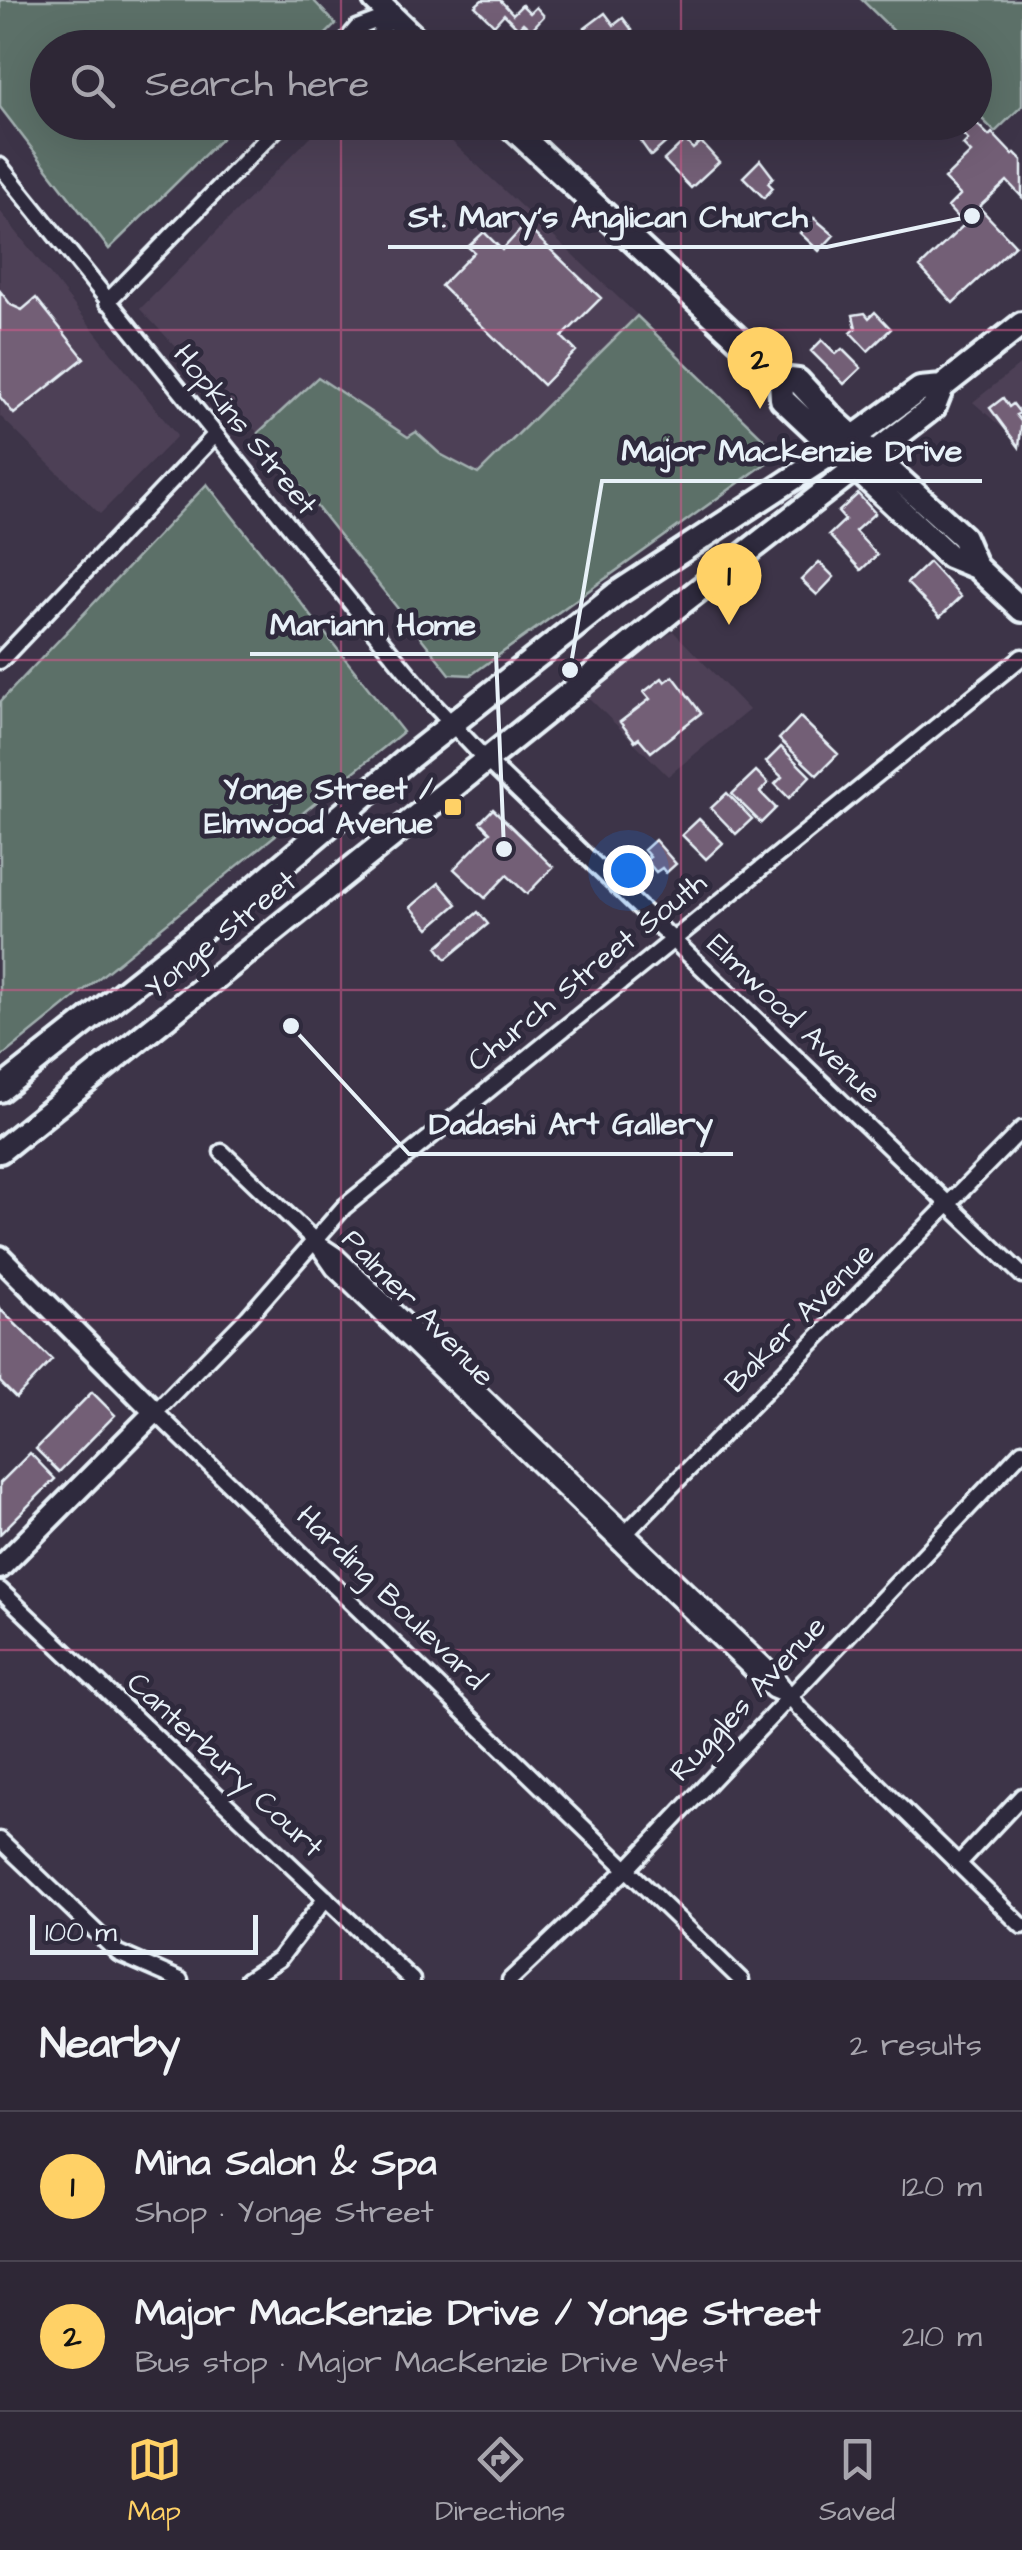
<!DOCTYPE html>
<meta charset="utf-8">
<style>
:root{--surface:#2e2736;--page:#3a3342;--text:#f1f3f6;--muted:#a7a5ad;--line:#494451;--accent:#ffd166}
body{margin:0;font-family:"Architects Daughter",sans-serif;background:var(--page);color:var(--text)}
.scale{position:absolute;left:30px;bottom:25px;width:228px;box-sizing:border-box;padding-left:10px;border:5px solid #e8f1f8;border-top:0;font-size:28px;line-height:35px;white-space:nowrap;color:#e8f1f8;-webkit-text-stroke:8px #2f2a3d;paint-order:stroke}
.you{position:absolute;left:628px;top:870px;width:35px;height:35px;margin:-25px;border:8px solid #fff;border-radius:50%;background:#1a73e8;box-shadow:0 0 0 15px #1a73e833}
.badge{display:grid;place-items:center;width:65px;height:65px;border-radius:50%;background:var(--accent);color:#111;font-size:32px;font-weight:700}
.pin{position:absolute;translate:-50% -82px;filter:drop-shadow(0 2px 5px #0008)}
.pin::after{content:'';position:absolute;top:52px;width:35px;height:30px;background:inherit;clip-path:polygon(0 0,100% 0,50% 100%)}
.list{margin:0;padding:0;list-style:none}
h2{display:flex;justify-content:space-between;align-items:center;height:130px;margin:0;padding:0 40px;font-size:42px}
h2 small{font-size:32px;font-weight:400;color:var(--muted)}
.list li{display:grid;grid-template-columns:65px 1fr auto;gap:30px;align-items:center;box-sizing:border-box;height:150px;padding:0 40px;border-top:2px solid var(--line)}
.list b{display:block;font-size:38px;white-space:nowrap}
.list p{margin:0;font-size:32px;white-space:nowrap;color:var(--muted)}
.list em{font-size:32px;font-style:normal;color:var(--muted)}
.icon{flex:none;width:55px;height:55px;fill:none;stroke:currentColor;stroke-width:2;stroke-linecap:round;stroke-linejoin:round}
.map{position:relative;flex:none;width:1022px;height:1980px;overflow:hidden}
.search{position:absolute;background:var(--surface);box-shadow:0 10px 40px #0002;left:30px;right:30px;top:30px;height:110px;display:flex;align-items:center;gap:25px;box-sizing:border-box;padding:0 35px;border-radius:55px;color:var(--muted);font-size:38px}
.sheet{height:430px;background:var(--surface)}
nav{display:flex;justify-content:space-around;align-items:center;box-sizing:border-box;height:140px;border-top:2px solid var(--line);background:var(--surface);font-size:28px;color:var(--muted)}
nav a{display:grid;justify-items:center;gap:5px}
nav .on{color:var(--accent)}
.map>svg:first-child{display:block}
.built{fill:#4d4156}
.green{fill:#5c6f67;stroke:#a2b0b0;stroke-width:2.5}
.building{fill:#735e76;stroke:#e8f1f8;stroke-width:2.5}
.lines{fill:none;stroke-linecap:round;stroke-linejoin:round}
.street-casing{stroke:#e8f1f8;stroke-width:21}
.secondary-casing{stroke:#e8f1f8;stroke-width:28}
.primary-casing{stroke:#e8f1f8;stroke-width:30}
.street{stroke:#2f2a3d;stroke-width:14}
.secondary{stroke:#2f2a3d;stroke-width:20}
.primary{stroke:#2f2a3d;stroke-width:22}
.grid{fill:none;stroke:#cd598a;stroke-width:2.5;stroke-opacity:0.55}
.poi-dot{fill:#ffd166;stroke:#2f2a3d;stroke-width:4}
.labels{text-anchor:middle;dominant-baseline:central;stroke-width:10;stroke-linejoin:round;paint-order:stroke}
.street-label{font-size:30px;fill:#e8f1f8;stroke:#2f2a3d}
.poi-label{font-size:30px;font-weight:bold;fill:#e8f1f8;stroke:#2f2a3d;text-anchor:end}
.leader{fill:none;stroke:#e8f1f8;stroke-width:4}
.callout-dot{fill:#e8f1f8;stroke:#2f2a3d;stroke-width:4}
.callout-label{font-size:32px;text-anchor:middle;font-weight:bold;fill:#e8f1f8;stroke:#2f2a3d;stroke-width:10;stroke-linejoin:round;paint-order:stroke}
</style>
<div class="map">
<svg width="1022" height="1980" viewBox="0 0 1022 1980">
<rect width="100%" height="100%" fill="#3d3448"/>
<filter id="ink" filterUnits="userSpaceOnUse"><feTurbulence type="fractalNoise" baseFrequency=".01" numOctaves="2"/><feDisplacementMap in="SourceGraphic" scale="20" xChannelSelector="R" yChannelSelector="G"/><feConvolveMatrix kernelMatrix="1 2 1 2 8 2 1 2 1" color-interpolation-filters="sRGB"/></filter>
<g filter="url(#ink)">
<path class="built" d="M431 122 637 315 478 474 440 454 416 432 408 438 318 377 258 433 140 309 324 123Z
M0 211 177 436 100 514 0 416Z
M1022 363V445L973 402Z
M673 631 749 710 668 776 587 696Z"/>
<path class="green" d="M0 0H313L336 24 313 47 48 48V122L237 123 109 249 0 107Z
M862 0H1022V106L995 132 975 112 974 48 910 47Z
M637 316 779 454 471 675 450 674 258 433 318 377 408 437 416 432 440 454 478 474Z
M207 484 403 732 0 1058V702Z"/>
<path class="building" d="M482 0H500L513 14 522 5 530 13 536 7 544 16 531 30 523 23 518 28 504 14 494 25 475 6Z
M605 13 614 25 623 18 632 30 604 48H598L585 28Z
M974 121 989 136 992 133 1013 155 1015 153 1022 160V197L1007 181 979 207 1015 245 953 303 920 267 964 225 948 207 960 195 944 179 971 153 963 145 968 140 951 122Z
M638 122H655L670 139 651 156 631 128Z
M685 140 693 149 701 142 719 162 691 188 664 160Z
M760 160 773 177 768 183 773 188 764 198 743 177Z
M814 218 834 235 819 251 800 233Z
M525 225 601 298 562 337 576 351 543 385 441 286 474 252 468 247 484 232 502 250Z
M0 291 11 305 22 310 36 298 84 358 14 414 0 397Z
M875 312 891 329 868 351 851 333 856 328 853 315 865 313 869 318Z
M822 340 836 354 842 349 861 368 844 384 811 351Z
M1003 398 1009 407 1013 404 1020 413 1016 415 1020 420 1022 418 1019 447 990 408Z
M858 494 875 513 855 531 877 555 861 570 829 535 845 520 838 512Z
M819 562 834 577 817 595 801 580Z
M929 562 961 597 940 617 907 583Z
M673 676 701 713 651 752 639 738 635 741 620 722 650 699 644 692 662 678 665 682Z
M800 717 838 754 817 775 779 739Z
M781 747 810 776 789 798 775 784 782 777 766 762Z
M756 771 768 783 760 792 776 808 761 823 732 794Z
M727 793 752 819 736 834 711 808Z
M493 809 553 867 527 894 507 875 485 898 454 869 490 832 480 822Z
M699 819 723 843 706 859 682 835Z
M655 840 676 864 666 873 662 868 656 872 646 860 650 857 644 850Z
M439 883 457 904 429 928 411 907Z
M478 912 488 924 446 959 437 947Z
M0 1309 52 1360 16 1398 0 1382Z
M92 1392 115 1415 59 1472 36 1449Z
M30 1453 55 1479 0 1534V1483Z"/>
<g class="lines">
<defs>
<path id="street" d="M340 48 357 28 391 15
M371 48 391 15
M0 166 376 634 434 705 486 760 1022 1275
M107 302 283 122
M0 661 214 436
M222 1152 315 1241 336 1255 772 1672 800 1709 1022 1926
M318 1246 334 1269 772 1690 784 1695
M620 1539 1022 1129
M0 1590 412 1980
M0 1840 118 1953 180 1980
M959 1863 1022 1796
M247 1980 279 1959 326 1898
M510 1980 627 1869 1022 1451
M741 1980 155 1412 248 1317 344 1207 1022 657"/>
<path id="secondary" d="M0 1257 155 1412 0 1568"/>
<path id="primary" d="M375 0 425 48
M506 122 781 379 798 381 833 419 963 537 976 567
M781 379 782 399 949 556 976 567 1022 610
M0 1090 254 889 409 758 616 594 835 451 920 389 942 387
M0 1151 678 606 934 407 942 387 1022 324"/>
</defs>
<use href="#street" class="street-casing"/>
<use href="#secondary" class="secondary-casing"/>
<use href="#primary" class="primary-casing"/>
<use href="#street" class="street"/>
<use href="#secondary" class="secondary"/>
<use href="#primary" class="primary"/>
</g>
</g>
<path class="grid" d="M341 0V48M681 0V48M341 122V1980M681 122V1980M0 330H1022M0 660H1022M0 990H1022M0 1320H1022M0 1650H1022"/>
<rect class="poi-dot" x="443" y="797" width="20" height="20" rx="5"/>
<g class="labels">
<g class="street-label">
<text transform="translate(245 430) rotate(51)">Hopkins Street</text>
<text transform="translate(221 935) rotate(-39)">Yonge Street</text>
<text transform="translate(587 972) rotate(-39)">Church Street South</text>
<text transform="translate(794 1019) rotate(44)">Elmwood Avenue</text>
<text transform="translate(418 1308) rotate(46)">Palmer Avenue</text>
<text transform="translate(800 1318) rotate(-45)">Baker Avenue</text>
<text transform="translate(391 1598) rotate(44)">Harding Boulevard</text>
<text transform="translate(748 1699) rotate(-47)">Ruggles Avenue</text>
<text transform="translate(225 1765) rotate(43)">Canterbury Court</text>
</g>
<g class="poi-label">
<text x="433" y="790">Yonge Street /<tspan x="433" dy="34">Elmwood Avenue</tspan></text>
</g>
</g>
<path class="leader" d="M972 216L827 247H388M570 670L602 481H982M504 849L496 654H250M291 1026L409 1154H733"/>
<g class="callout-dot">
<circle cx="972" cy="216" r="10"/>
<circle cx="570" cy="670" r="10"/>
<circle cx="504" cy="849" r="10"/>
<circle cx="291" cy="1026" r="10"/>
</g>
<g class="callout-label">
<text x="608" y="227">St. Mary's Anglican Church</text>
<text x="792" y="461">Major Mackenzie Drive</text>
<text x="373" y="635">Mariann Home</text>
<text x="571" y="1134">Dadashi Art Gallery</text>
</g>
</svg>
<div class="scale">100 m</div>
<div class="you"></div>
<div class="pin badge" style="left:729px;top:625px">1</div>
<div class="pin badge" style="left:760px;top:409px">2</div>
<div class="search"><svg class="icon" aria-label="search" viewBox="0 0 24 24"><circle cx="10" cy="10" r="6"/><path d="M15 15l6 6"/></svg>Search here</div>
</div>
<section class="sheet">
<h2>Nearby<small>2 results</small></h2>
<ul class="list">
<li><span class="badge">1</span><div><b>Mina Salon &amp; Spa</b><p>Shop · Yonge Street</p></div><em>120 m</em></li>
<li><span class="badge">2</span><div><b>Major MacKenzie Drive / Yonge Street</b><p>Bus stop · Major MacKenzie Drive West</p></div><em>210 m</em></li>
</ul>
</section>
<nav>
<a class="on"><svg class="icon" aria-label="map" viewBox="0 0 24 24"><path d="M3 6l6-2 6 2 6-2v14l-6 2-6-2-6 2zM9 4v14M15 6v14"/></svg>Map</a>
<a><svg class="icon" aria-label="directions" viewBox="0 0 24 24"><path d="M12 3l9 9-9 9-9-9zM9 14v-3h6M13 9l2 2-2 2"/></svg>Directions</a>
<a><svg class="icon" aria-label="saved" viewBox="0 0 24 24"><path d="M7 4h10v16l-5-4-5 4z"/></svg>Saved</a>
</nav>
